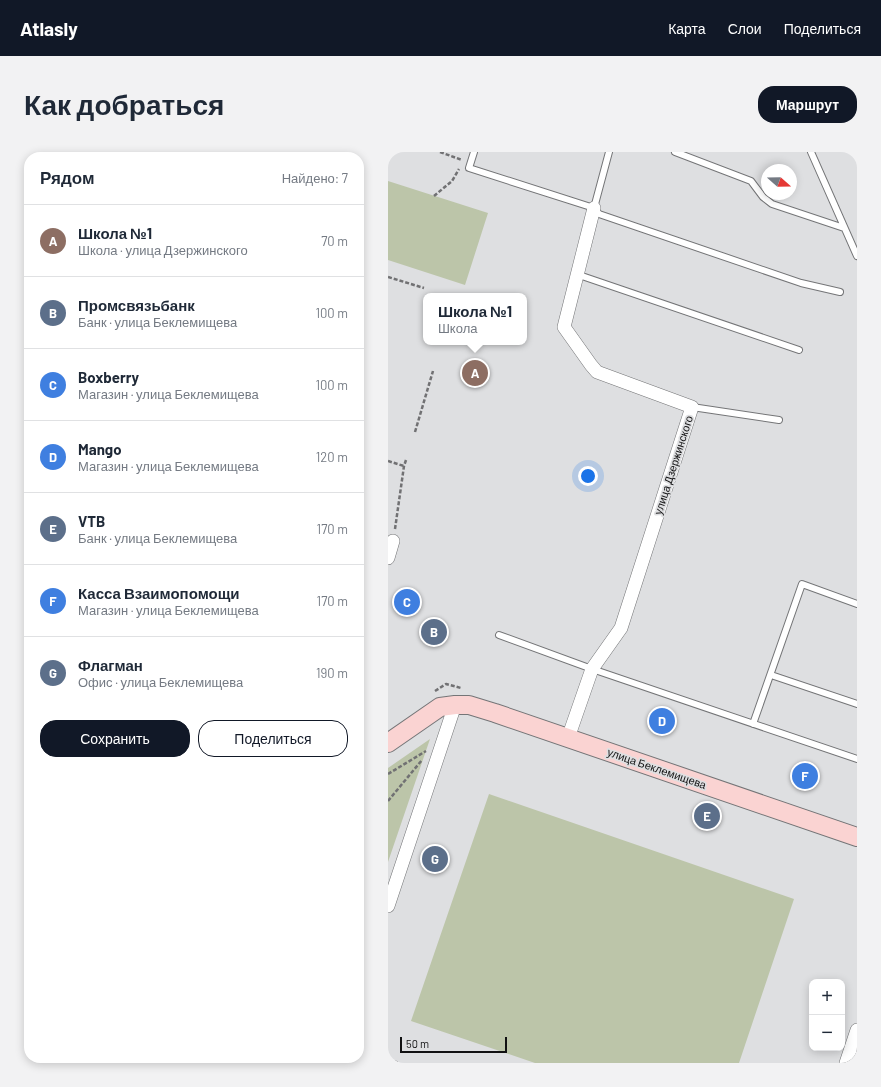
<!DOCTYPE html>
<html lang="ru">
<meta charset="utf-8">
<style>
:root{--surface:#fff;--page:#f2f2f3;--text:#1f2937;--muted:#747a83;--line:#e0e1e3;--accent:#111827}
body{margin:0;font-family:Barlow,sans-serif;background:var(--page);color:var(--text)}
.controls{position:absolute;right:12px;bottom:12px;display:grid;overflow:hidden;border-radius:8px;box-shadow:0 2px 10px #0003}
.controls button{width:36px;height:36px;display:grid;place-items:center;padding:0;border:0;border-bottom:1px solid var(--line);background:var(--surface);color:var(--text);font:20px sans-serif}
.compass{position:absolute;left:373px;top:12px;width:36px;height:36px;border-radius:50%;background:var(--surface);box-shadow:0 2px 10px #0003;rotate:110deg}
.scale{position:absolute;left:12px;bottom:10px;width:107px;box-sizing:border-box;padding-left:4px;border:2px solid #111112;border-top:0;font-size:11px;line-height:14px;white-space:nowrap;color:#111112;-webkit-text-stroke:3px #dedfe1;paint-order:stroke}
.you{position:absolute;left:200px;top:324px;width:14px;height:14px;margin:-10px;border:3px solid #fff;border-radius:50%;background:#1a73e8;box-shadow:0 0 0 6px #1a73e833}
.badge{display:grid;place-items:center;width:26px;height:26px;border-radius:50%;background:var(--accent);color:#fff;font-size:13px;font-weight:700}
.pin{position:absolute;translate:-50% -50%;border:2px solid #fff;box-shadow:0 1px 4px #0006}
.popup{position:absolute;left:35px;top:141px;width:104px;height:52px;box-sizing:border-box;display:grid;place-content:center;border-radius:8px;background:var(--surface);filter:drop-shadow(0 1px 3px #0005);font-size:13px;white-space:nowrap;color:var(--muted)}
.popup b{font-size:15px;color:var(--text)}
.popup::after{content:'';position:absolute;left:50%;top:100%;margin-left:-8px;border:8px solid transparent;border-top-color:var(--surface)}
.list{margin:0;padding:0;list-style:none}
h2{display:flex;justify-content:space-between;align-items:center;height:52px;margin:0;padding:0 16px;font-size:17px}
h2 small{font-size:13px;font-weight:400;color:var(--muted)}
.list li{display:grid;grid-template-columns:26px 1fr auto;gap:12px;align-items:center;box-sizing:border-box;height:72px;padding:0 16px;border-top:1px solid var(--line)}
.list b{display:block;font-size:15px;white-space:nowrap}
.list p{margin:0;font-size:13px;white-space:nowrap;color:var(--muted)}
.list em{font-size:13px;font-style:normal;color:var(--muted)}
.actions{display:flex;gap:8px;padding:12px 16px}
.actions a{flex:1;padding:9px 0;border:1px solid var(--accent);border-radius:16px;text-align:center;font-size:14px;color:var(--accent)}
.actions .main{background:var(--accent);color:#fff}
.map{position:relative;flex:none;width:469px;height:911px;overflow:hidden;border-radius:16px}
header{display:flex;align-items:center;gap:24px;box-sizing:border-box;height:56px;padding:0 20px;background:var(--accent);color:#fff}
header strong{font-size:19px}
nav{display:flex;gap:22px;margin-inline-start:auto;font-size:14px}
.intro{display:flex;align-items:center;justify-content:space-between;box-sizing:border-box;height:96px;padding:0 24px}
h1{margin:0;font-size:28px}
.button{padding:10px 18px;border-radius:16px;background:var(--accent);color:#fff;font-size:14px;font-weight:700}
main{display:flex;gap:24px;padding:0 24px}
aside{flex:1;background:var(--surface);border-radius:16px;box-shadow:0 2px 10px #0003}
.map>svg:first-child{display:block}
.green{fill:#bcc5a9}
.lines{fill:none;stroke-linecap:round;stroke-linejoin:round}
.service-casing{stroke:#747577;stroke-width:8}
.minor-casing{stroke:#747577;stroke-width:14}
.secondary-casing{stroke:#747577;stroke-width:20}
.path{stroke:#717173;stroke-width:2.5;stroke-dasharray:4 2;stroke-linecap:butt}
.service{stroke:#fff;stroke-width:6}
.minor{stroke:#fff;stroke-width:13}
.secondary{stroke:#fad3d2;stroke-width:18}
.labels{text-anchor:middle;dominant-baseline:central;stroke-width:3.5;stroke-linejoin:round;paint-order:stroke}
.street-label{font-size:11px;fill:#111112;stroke:#dedfe1}
</style>
<header>
<strong>Atlasly</strong>
<nav><a>Карта</a><a>Слои</a><a>Поделиться</a></nav>
</header>
<div class="intro"><h1>Как добраться</h1><a class="button">Маршрут</a></div>
<main>
<aside>
<h2>Рядом<small>Найдено: 7</small></h2>
<ul class="list">
<li><span class="badge" style="background:#8d6e63">A</span><div><b>Школа №1</b><p>Школа · улица Дзержинского</p></div><em>70 m</em></li>
<li><span class="badge" style="background:#5c6f8a">B</span><div><b>Промсвязьбанк</b><p>Банк · улица Беклемищева</p></div><em>100 m</em></li>
<li><span class="badge" style="background:#3f7fe0">C</span><div><b>Boxberry</b><p>Магазин · улица Беклемищева</p></div><em>100 m</em></li>
<li><span class="badge" style="background:#3f7fe0">D</span><div><b>Mango</b><p>Магазин · улица Беклемищева</p></div><em>120 m</em></li>
<li><span class="badge" style="background:#5c6f8a">E</span><div><b>VTB</b><p>Банк · улица Беклемищева</p></div><em>170 m</em></li>
<li><span class="badge" style="background:#3f7fe0">F</span><div><b>Касса Взаимопомощи</b><p>Магазин · улица Беклемищева</p></div><em>170 m</em></li>
<li><span class="badge" style="background:#5c6f8a">G</span><div><b>Флагман</b><p>Офис · улица Беклемищева</p></div><em>190 m</em></li>
</ul>
<div class="actions"><a class="main">Сохранить</a><a>Поделиться</a></div>
</aside>
<div class="map">
<svg width="469" height="911" viewBox="0 0 469 911">
<rect width="100%" height="100%" fill="#dedfe1"/>
<path class="green" d="M0 29 100 61 77 133 0 108Z
M42 587 0 710V616Z
M101 642 406 747 351 911H147L23 869Z"/>
<g class="lines">
<defs>
<path id="service" d="M86 0 81 16 206 56 211 62 413 131 452 140
M287 0 363 29 375 45 384 52 456 76
M423 0 469 104
M206 56 221 0
M188 122 411 198
M304 255 391 268
M111 483 204 517 469 607
M383 523 469 552
M365 572 414 432 469 452"/>
<path id="minor" d="M0 406 5 389
M180 586 204 517 233 476 304 255 209 220 203 213 176 175 206 56
M0 754 67 553
M458 911 469 878"/>
<path id="secondary" d="M0 591 52 555 67 553H81L107 561 469 685"/>
</defs>
<use href="#service" class="service-casing"/>
<use href="#minor" class="minor-casing"/>
<use href="#secondary" class="secondary-casing"/>
<path class="path" d="M52 0 74 8
M46 44 64 29 71 17
M0 125 36 136
M27 280 45 219
M0 309 16 314
M7 377 16 314 18 308
M47 539 58 532 73 536
M0 622 38 599
M0 649 34 608
M0 907 11 911"/>
<use href="#service" class="service"/>
<use href="#minor" class="minor"/>
<use href="#secondary" class="secondary"/>
</g>
<g class="labels">
<g class="street-label">
<text transform="translate(285 313) rotate(-72)">улица Дзержинского</text>
<text transform="translate(269 616) rotate(19)">улица Беклемищева</text>
</g>
</g>
</svg>
<div class="controls">
<button>+</button>
<button>−</button>
</div>
<svg class="compass" viewBox="-18 -18 36 36"><path d="M0-13l5 13h-10z" fill="#e53935"/><path d="M0 13l5-13h-10z" fill="#747a83"/></svg>
<div class="scale">50 m</div>
<div class="you"></div>
<div class="pin badge" style="left:87px;top:221px;background:#8d6e63">A</div>
<div class="popup"><b>Школа №1</b>Школа</div>
<div class="pin badge" style="left:46px;top:480px;background:#5c6f8a">B</div>
<div class="pin badge" style="left:19px;top:450px;background:#3f7fe0">C</div>
<div class="pin badge" style="left:274px;top:569px;background:#3f7fe0">D</div>
<div class="pin badge" style="left:319px;top:664px;background:#5c6f8a">E</div>
<div class="pin badge" style="left:417px;top:624px;background:#3f7fe0">F</div>
<div class="pin badge" style="left:47px;top:707px;background:#5c6f8a">G</div>
</div>
</main>
